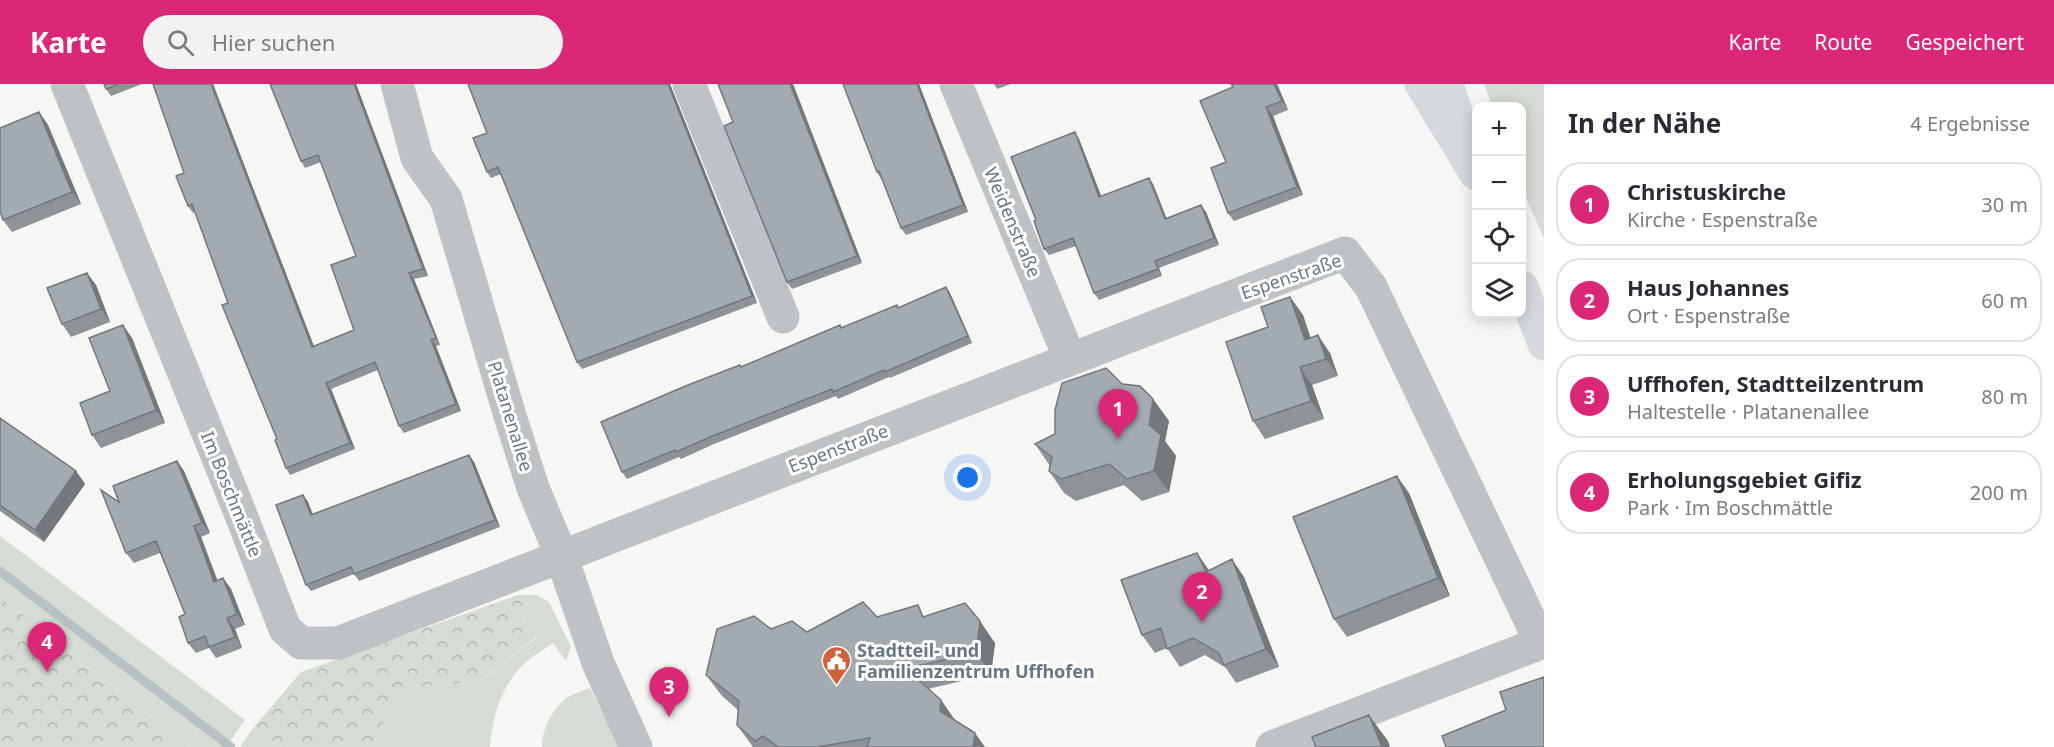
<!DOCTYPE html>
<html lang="de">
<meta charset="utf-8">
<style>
:root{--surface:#fff;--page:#f2f2f3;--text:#2b2b33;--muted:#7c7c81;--line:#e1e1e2;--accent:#db2777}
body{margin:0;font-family:"Noto Sans",sans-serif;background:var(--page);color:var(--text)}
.controls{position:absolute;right:18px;top:18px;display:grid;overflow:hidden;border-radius:12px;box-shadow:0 3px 15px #0003}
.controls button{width:54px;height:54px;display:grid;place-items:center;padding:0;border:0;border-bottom:2px solid var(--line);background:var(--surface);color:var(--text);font:30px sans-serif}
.you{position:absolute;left:968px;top:394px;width:21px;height:21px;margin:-15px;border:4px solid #fff;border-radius:50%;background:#1a73e8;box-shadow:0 0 0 9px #1a73e833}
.badge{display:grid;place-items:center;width:39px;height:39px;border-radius:50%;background:var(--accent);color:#fff;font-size:20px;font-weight:700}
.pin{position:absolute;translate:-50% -50px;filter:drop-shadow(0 2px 3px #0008)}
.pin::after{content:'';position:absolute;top:32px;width:21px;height:18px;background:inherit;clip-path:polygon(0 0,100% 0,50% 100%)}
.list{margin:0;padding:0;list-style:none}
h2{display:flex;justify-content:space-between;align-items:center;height:78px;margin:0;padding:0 24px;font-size:26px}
h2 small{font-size:20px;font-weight:400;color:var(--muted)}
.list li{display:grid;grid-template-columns:39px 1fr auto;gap:18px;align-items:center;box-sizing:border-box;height:84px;margin:0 12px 12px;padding:0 12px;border:2px solid var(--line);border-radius:24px}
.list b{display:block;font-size:22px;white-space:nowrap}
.list p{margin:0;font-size:20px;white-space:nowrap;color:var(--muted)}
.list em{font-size:20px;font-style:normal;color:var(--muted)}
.icon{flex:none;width:33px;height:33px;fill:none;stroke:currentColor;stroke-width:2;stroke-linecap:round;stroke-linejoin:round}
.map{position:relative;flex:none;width:1544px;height:663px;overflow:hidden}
header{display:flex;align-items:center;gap:36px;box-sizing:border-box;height:84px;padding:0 30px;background:var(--accent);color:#fff}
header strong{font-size:28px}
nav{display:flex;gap:33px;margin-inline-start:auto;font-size:21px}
.search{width:420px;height:54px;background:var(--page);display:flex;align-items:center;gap:15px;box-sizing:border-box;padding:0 21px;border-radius:33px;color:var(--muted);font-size:22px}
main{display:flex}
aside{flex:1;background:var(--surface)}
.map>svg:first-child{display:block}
.grass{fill:#d6dbd4}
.forest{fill:url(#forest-crowns)}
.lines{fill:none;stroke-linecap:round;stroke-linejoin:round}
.stream{stroke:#b7c0c5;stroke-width:9}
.minor{stroke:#bec2c5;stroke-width:33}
.major{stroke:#d5d9dc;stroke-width:33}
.highway{stroke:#d5d9dc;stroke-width:33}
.wall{fill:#8d9397}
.shaded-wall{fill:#73787b}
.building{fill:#a4abb0;stroke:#73787b;stroke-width:1.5}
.labels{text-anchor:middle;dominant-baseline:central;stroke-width:6;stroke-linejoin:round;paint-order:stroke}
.street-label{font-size:18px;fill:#697681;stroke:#fff}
.poi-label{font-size:18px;font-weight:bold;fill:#697681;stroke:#fff;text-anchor:start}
</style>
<header>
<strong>Karte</strong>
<div class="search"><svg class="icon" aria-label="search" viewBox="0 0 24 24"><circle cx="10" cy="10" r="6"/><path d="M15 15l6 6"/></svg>Hier suchen</div>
<nav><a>Karte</a><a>Route</a><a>Gespeichert</a></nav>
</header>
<main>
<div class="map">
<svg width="1544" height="663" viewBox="0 0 1544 663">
<defs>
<pattern id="forest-crowns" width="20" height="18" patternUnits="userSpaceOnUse" patternTransform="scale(1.5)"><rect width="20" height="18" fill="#d6dbd4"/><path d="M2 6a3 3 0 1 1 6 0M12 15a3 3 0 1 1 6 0" fill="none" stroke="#b2b6b1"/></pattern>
</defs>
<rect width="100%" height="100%" fill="#f6f7f4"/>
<path class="grass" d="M1484 0H1544V155L1522 104V22H1492Z
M0 452 245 636 226 663H190L0 513Z
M518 511H536L549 518 571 563 566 577 553 559C544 565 534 571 526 578 502 600 492 632 490 663H374L391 620 414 603 479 598 536 554Z
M590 604 619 663H542C541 647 554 622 568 613 575 609 583 607 590 604Z
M254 643 282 663H240Z"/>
<path class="forest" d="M518 511 536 553 479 598 414 603 391 620 374 663H282L254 643 301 588Z
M0 513 190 663H0Z"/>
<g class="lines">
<path class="stream" d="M0 487 231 663"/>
<path class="minor" d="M67 0 241 431 285 545 301 559H338L1345 169 1371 203 1541 559 1272 663
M397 0 417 74 446 115 510 332 533 404 561 471 598 579 636 663
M689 0 783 233
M956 0 1070 275"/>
<path class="major" d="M1447 0 1468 65"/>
<path class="highway" d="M1421 0 1476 90
M1522 203 1544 260"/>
</g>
<path class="wall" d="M104 0H142L111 12 106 5Z
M153 0H213L314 263 354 246 356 172 321 78 305 84 301 77 270 0H356L428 192 414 195 440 261 436 262 461 327 404 349 399 342 378 286 331 305 355 365 290 391 286 384 277 355 195 128 193 129 188 122 184 89Z
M468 0H670L757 219 582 285 577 278 501 90 491 94 487 88V49Z
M793 0 862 179 792 205 787 198 733 38Z
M843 0H919L968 128 906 151 901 144 882 95H881L877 88Z
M994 0H1011L997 5Z
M1231 0H1277L1288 26 1273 32 1303 111 1234 137 1228 129 1226 78 1233 3Z
M39 28 48 41 81 120 12 148 3 136Z
M1079 55 1101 112 1153 100 1167 135 1206 128 1219 161 1159 184 1162 192 1099 216 1094 209 1076 162 1049 171 1044 165 1036 136Z
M87 189 96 201 110 238 71 253 62 240Z
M946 203 950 209 972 259 890 294 889 293 838 315 836 312 714 360 681 375 679 373 627 395 622 388 740 281 742 283 840 241 842 244 898 224Z
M1290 213 1303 231 1310 254 1330 269 1338 292 1312 301 1324 335 1265 355 1253 337 1268 243Z
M132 254 165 339 101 364 92 351Z
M1122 300 1153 315 1169 337 1165 357 1176 372 1169 408 1142 417 1124 401 1076 417 1064 409 1049 387 1050 382 1035 360 1055 350Z
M0 334 76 387 85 400 44 458 0 427Z
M469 371 474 378 500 443 359 497 354 490 311 507 306 501 303 411 308 418 313 430Z
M177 377 184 387 210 449 201 453 217 497 223 494 231 505 245 541 235 545 242 564 216 574 209 564 196 569 188 559 185 530 160 469 134 479 126 469Z
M1409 409 1450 512 1347 553 1334 535Z
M1197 469 1209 486 1244 493 1279 583 1236 599 1226 584 1205 571 1180 583 1167 564 1155 569 1142 551Z
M925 532 995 559 991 590 928 605 941 616 955 636 985 663H753L737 641 738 626 722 612 706 591 771 545 807 548 877 533Z"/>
<path class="shaded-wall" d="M211 0H213L317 270 312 263Z
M354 0H356L428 192 423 185Z
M668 0H670L757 219 752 212Z
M790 0H793L862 179 857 172Z
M917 0H919L968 128 963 121Z
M1274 0H1277L1288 26 1282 17Z
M1266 23 1273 32 1303 111 1297 103Z
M39 28 48 41 81 120 72 108Z
M1075 48 1079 55 1104 119 1099 113Z
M1149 94 1153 100 1169 142 1165 135Z
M1201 121 1206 128 1219 161 1214 154Z
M1155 177 1159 184 1162 192 1158 185Z
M87 189 96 201 110 238 101 225Z
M409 189 414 195 440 261 436 254Z
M946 203 950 209 972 259 968 252Z
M1290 213 1303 231 1317 273 1305 256Z
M123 241 132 254 165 339 156 326Z
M1318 251 1330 269 1338 292 1326 275Z
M431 256 436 262 461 327 456 320Z
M1300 283 1312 301 1324 335 1311 317Z
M326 299 331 305 355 365 350 359Z
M1153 315 1169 337 1165 357 1176 372 1169 408 1154 387 1149 341Z
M469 371 474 378 500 443 495 436Z
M177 377 184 387 210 449 202 439Z
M76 387 85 400 44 458 35 446Z
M1397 392 1409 409 1450 512 1438 494Z
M303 411 308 418 315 438 311 431Z
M194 442 201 453 222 508 214 498Z
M1197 469 1209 487 1206 488Z
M1232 475 1244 493 1279 583 1266 565Z
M223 494 231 505 245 541 237 530Z
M227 534 235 545 242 564 235 553Z
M980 537 995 559 991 590 976 568Z
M941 616 956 638 940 627Z
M1369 631 1388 657 1390 663H1382Z
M975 649 985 663H973Z"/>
<path class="building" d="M104 0H119L106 5Z
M153 0H211L312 263 354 246 331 181 356 172 318 71 301 77 270 0H354L423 185 409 189 436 254 431 256 456 320 399 342 375 278 326 299 350 359 286 384 275 356 277 355 222 221 228 219 192 120 188 122 176 92 184 89Z
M468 0H668L752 212 577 278 498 83 487 88 473 54 487 49Z
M718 0H790L857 172 787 198 724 42 733 38Z
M843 0H917L963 121 901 144 879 87 877 88Z
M1231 0H1274L1282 17 1266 23 1297 103 1228 129 1211 84 1226 78 1200 17 1233 3Z
M39 28 72 108 3 136 0 127V44Z
M1075 48 1099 113 1149 94 1165 135 1201 121 1214 154 1155 177 1158 185 1094 209 1073 154 1044 165 1034 137 1036 136 1011 73Z
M87 189 101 225 62 240 47 204Z
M946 203 968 252 885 288 884 286 833 308 832 305 710 353 676 368 675 366 622 388 601 338 688 301 740 281 741 283 840 241 841 244 897 221 898 224Z
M1290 213 1305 256 1318 251 1326 275 1300 283 1311 317 1253 337 1226 258 1268 243 1261 223Z
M123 241 156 326 92 351 80 319 110 307 89 254Z
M1106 284 1122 300 1140 302 1153 315 1149 341 1161 351 1154 387 1127 395 1109 380 1061 395 1049 387 1052 373 1035 360 1055 350V326L1062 299Z
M0 334 76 387 35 446 0 421Z
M469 371 495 436 354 490 351 483 306 501 276 421 303 411 311 431Z
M177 377 202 439 194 442 214 498 223 494 237 530 227 534 235 553 209 563 205 552 188 559 179 533 185 530 156 457 126 469 101 406 119 418 113 402Z
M1397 392 1438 494 1334 535 1293 433Z
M1197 469 1206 488 1232 475 1266 565 1224 581 1219 569 1193 554 1167 565 1161 544 1142 551 1121 496Z
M863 518 877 533 918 521 923 533 965 519 980 537 976 568 906 585 941 616 940 627 975 649 973 663H867L870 654 817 663H778L763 652 755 657 737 641 739 617 706 591 717 545 754 532 771 545 792 537 807 548Z
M1544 593V663H1446L1442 652 1506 626 1500 608Z
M1369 631 1382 663H1316L1312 653Z"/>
<defs>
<symbol id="civic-pin" viewBox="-11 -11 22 30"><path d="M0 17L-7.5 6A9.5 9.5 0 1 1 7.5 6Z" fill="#cf623c" stroke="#fff"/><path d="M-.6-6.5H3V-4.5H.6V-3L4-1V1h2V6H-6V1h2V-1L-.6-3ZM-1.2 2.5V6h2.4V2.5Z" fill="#fff"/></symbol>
</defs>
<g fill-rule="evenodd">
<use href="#civic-pin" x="820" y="560" width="33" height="45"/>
</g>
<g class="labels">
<g class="street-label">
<text transform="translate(1013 138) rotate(67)">Weidenstraße</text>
<text transform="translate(1291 192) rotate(-19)">Espenstraße</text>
<text transform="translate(511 332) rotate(73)">Platanenallee</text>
<text transform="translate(838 364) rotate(-21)">Espenstraße</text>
<text transform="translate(232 410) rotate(68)">Im Boschmättle</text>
</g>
<g class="poi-label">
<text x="857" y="566">Stadtteil- und<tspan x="857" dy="21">Familienzentrum Uffhofen</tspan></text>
</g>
</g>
</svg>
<div class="controls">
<button>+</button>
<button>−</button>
<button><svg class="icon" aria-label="locate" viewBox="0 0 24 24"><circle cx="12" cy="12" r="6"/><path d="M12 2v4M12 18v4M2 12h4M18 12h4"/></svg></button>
<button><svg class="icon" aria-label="layers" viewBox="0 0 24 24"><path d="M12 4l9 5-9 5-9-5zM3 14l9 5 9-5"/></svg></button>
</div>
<div class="you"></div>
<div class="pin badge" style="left:1118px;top:355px">1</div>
<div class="pin badge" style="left:1202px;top:538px">2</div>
<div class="pin badge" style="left:669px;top:633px">3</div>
<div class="pin badge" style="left:47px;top:588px">4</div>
</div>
<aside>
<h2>In der Nähe<small>4 Ergebnisse</small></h2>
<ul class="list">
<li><span class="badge">1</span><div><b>Christuskirche</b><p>Kirche · Espenstraße</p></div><em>30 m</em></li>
<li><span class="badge">2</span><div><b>Haus Johannes</b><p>Ort · Espenstraße</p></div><em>60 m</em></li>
<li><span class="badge">3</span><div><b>Uffhofen, Stadtteilzentrum</b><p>Haltestelle · Platanenallee</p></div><em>80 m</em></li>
<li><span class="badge">4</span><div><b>Erholungsgebiet Gifiz</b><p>Park · Im Boschmättle</p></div><em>200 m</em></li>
</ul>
</aside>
</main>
